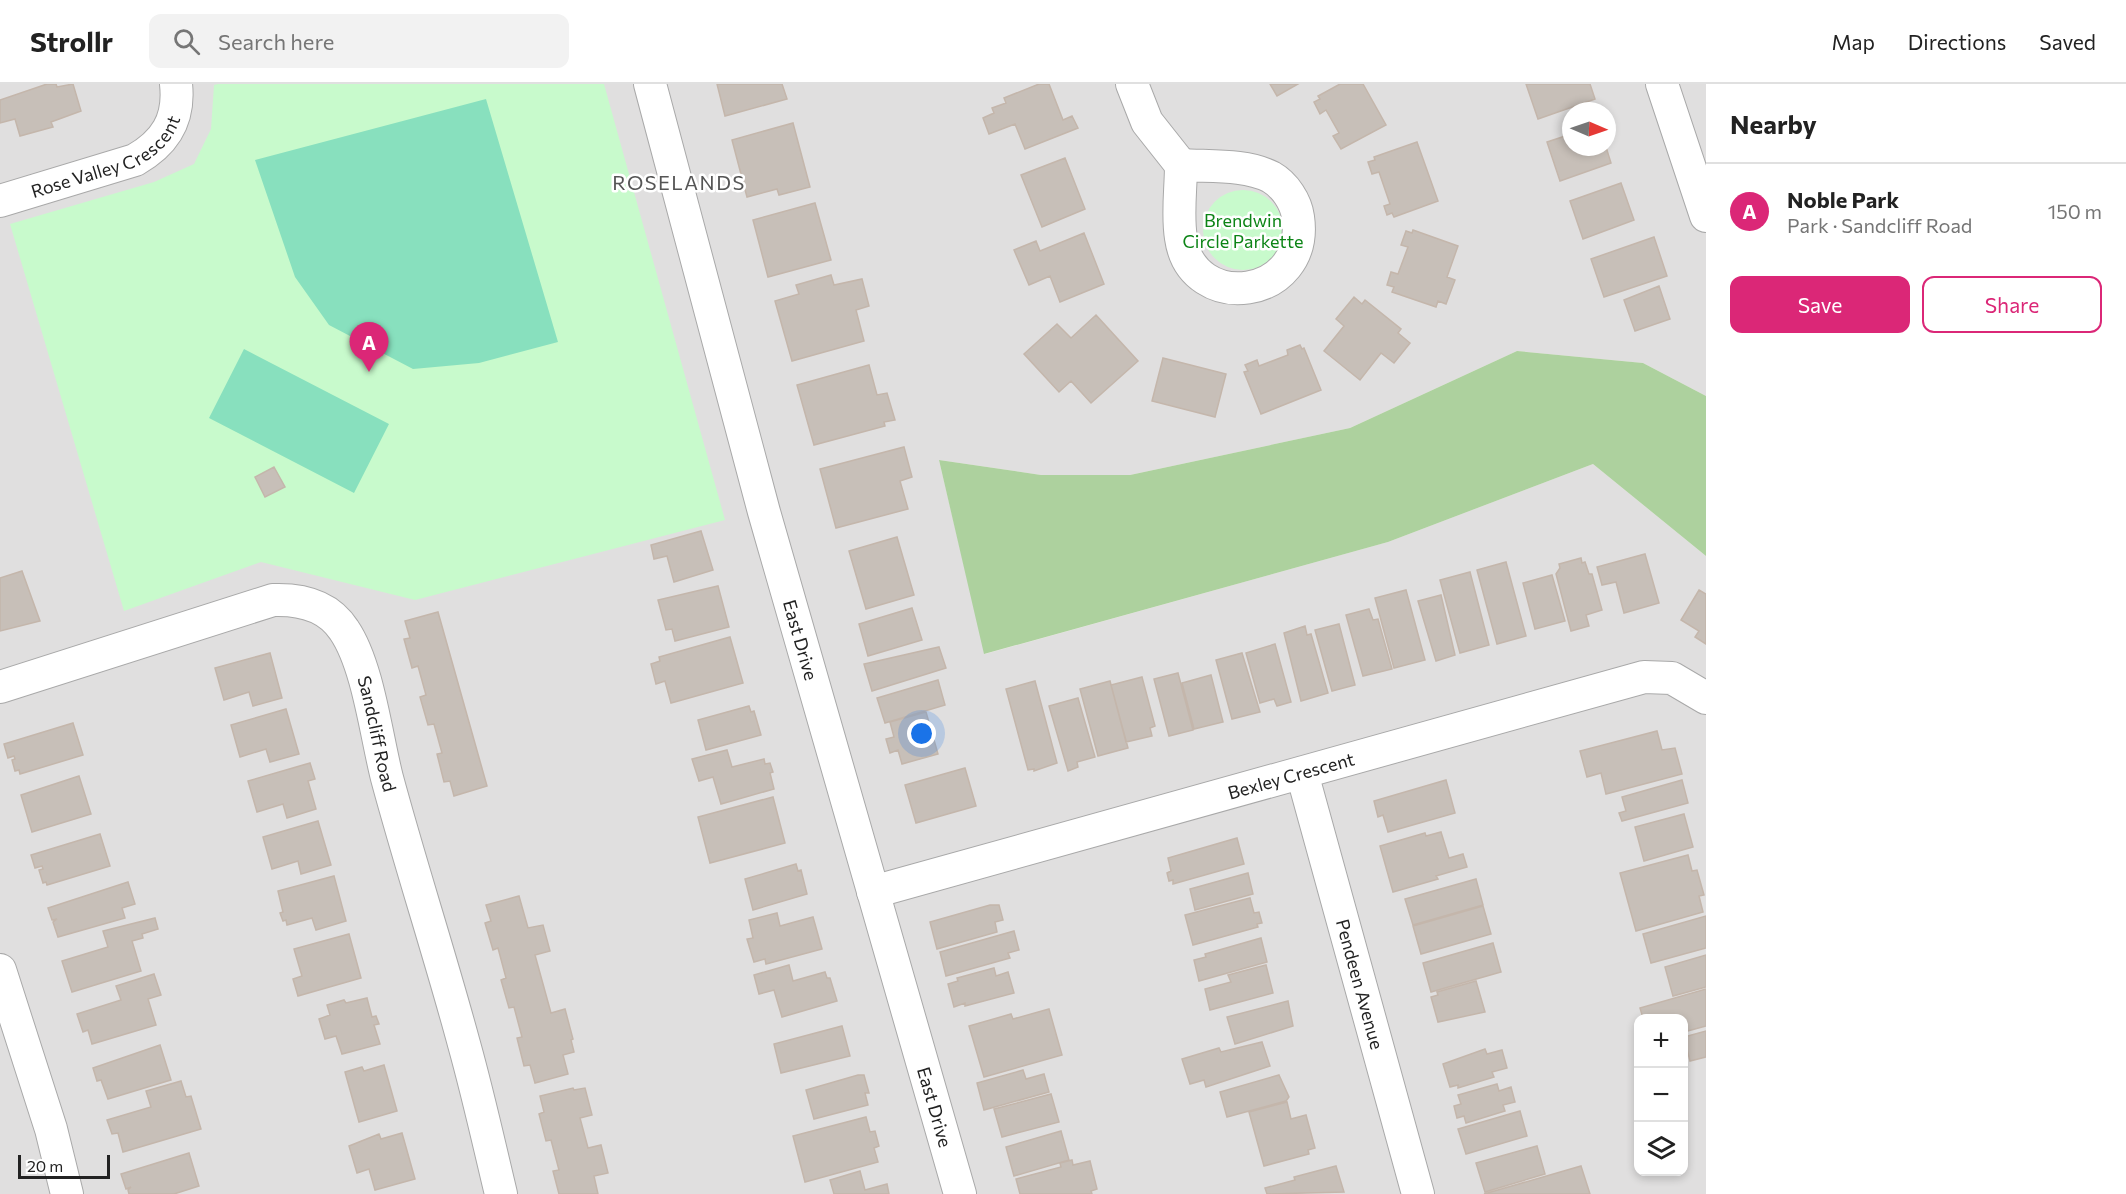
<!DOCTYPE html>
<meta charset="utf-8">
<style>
:root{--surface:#fff;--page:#f2f2f2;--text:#222;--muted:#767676;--line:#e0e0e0;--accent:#db2777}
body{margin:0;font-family:Commissioner,sans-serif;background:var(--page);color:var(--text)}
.controls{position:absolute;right:18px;bottom:18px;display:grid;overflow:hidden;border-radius:12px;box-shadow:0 3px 9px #0003}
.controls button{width:54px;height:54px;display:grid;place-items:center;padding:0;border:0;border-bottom:2px solid var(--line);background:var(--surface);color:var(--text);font:30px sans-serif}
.compass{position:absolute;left:1562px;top:18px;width:54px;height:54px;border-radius:50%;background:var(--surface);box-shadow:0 3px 9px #0003;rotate:92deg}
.scale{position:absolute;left:18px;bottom:15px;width:92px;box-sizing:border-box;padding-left:6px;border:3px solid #222;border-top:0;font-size:16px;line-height:21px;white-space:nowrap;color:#222;-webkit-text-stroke:4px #fff;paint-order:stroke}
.you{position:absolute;left:922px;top:650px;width:21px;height:21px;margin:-15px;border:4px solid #fff;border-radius:50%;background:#1a73e8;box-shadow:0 0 0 9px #1a73e833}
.badge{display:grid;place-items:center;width:39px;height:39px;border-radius:50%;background:var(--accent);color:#fff;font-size:20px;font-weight:700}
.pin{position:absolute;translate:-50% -50px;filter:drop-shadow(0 2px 3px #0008)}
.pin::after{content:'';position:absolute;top:32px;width:21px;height:18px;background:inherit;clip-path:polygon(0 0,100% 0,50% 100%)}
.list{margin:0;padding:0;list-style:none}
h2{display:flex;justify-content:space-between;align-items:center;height:78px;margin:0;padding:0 24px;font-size:26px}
h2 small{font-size:20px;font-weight:400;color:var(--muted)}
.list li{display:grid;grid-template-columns:39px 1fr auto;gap:18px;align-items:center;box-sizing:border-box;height:96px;padding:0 24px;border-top:2px solid var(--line)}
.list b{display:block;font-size:22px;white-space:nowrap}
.list p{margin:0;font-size:20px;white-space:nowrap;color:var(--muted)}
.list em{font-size:20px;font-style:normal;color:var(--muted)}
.actions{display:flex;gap:12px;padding:18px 24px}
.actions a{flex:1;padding:14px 0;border:2px solid var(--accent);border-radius:12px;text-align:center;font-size:21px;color:var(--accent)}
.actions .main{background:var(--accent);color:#fff}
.icon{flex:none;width:33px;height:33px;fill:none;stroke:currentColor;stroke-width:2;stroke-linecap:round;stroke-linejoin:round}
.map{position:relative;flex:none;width:1706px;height:1110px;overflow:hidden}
header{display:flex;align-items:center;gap:36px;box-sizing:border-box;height:84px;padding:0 30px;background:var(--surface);border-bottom:2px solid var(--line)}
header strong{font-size:28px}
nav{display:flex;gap:33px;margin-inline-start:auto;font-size:21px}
.search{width:420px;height:54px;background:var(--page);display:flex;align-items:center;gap:15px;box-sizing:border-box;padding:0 21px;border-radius:12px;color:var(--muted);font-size:22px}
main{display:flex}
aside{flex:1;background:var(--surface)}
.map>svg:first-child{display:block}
.residential{fill:#e0dfdf;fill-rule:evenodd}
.forest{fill:#add19e}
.park{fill:#c8facc}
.pitch{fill:#88e0be}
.building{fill:#c7bfb8;stroke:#c4b6ab;stroke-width:1.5}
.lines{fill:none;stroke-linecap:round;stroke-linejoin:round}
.minor-casing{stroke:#a9a9a9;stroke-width:34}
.minor{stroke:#fff;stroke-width:32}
.labels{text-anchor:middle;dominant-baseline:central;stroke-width:5;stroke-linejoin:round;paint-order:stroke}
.street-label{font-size:18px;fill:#222;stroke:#fff}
.park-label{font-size:18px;fill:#0c8416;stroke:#fff}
.neighbourhood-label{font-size:20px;letter-spacing:1.5px;fill:#555;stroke:#fff}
</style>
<header>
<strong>Strollr</strong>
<div class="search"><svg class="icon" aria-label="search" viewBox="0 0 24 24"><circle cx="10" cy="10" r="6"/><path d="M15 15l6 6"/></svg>Search here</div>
<nav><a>Map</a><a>Directions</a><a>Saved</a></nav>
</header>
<main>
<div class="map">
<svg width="1706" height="1110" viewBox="0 0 1706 1110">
<rect width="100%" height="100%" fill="#f2efe9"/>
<path class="residential" d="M0 0H1706V312L1643 279 1517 267 1350 344 1130 391H1041L939 376 985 570 1388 458 1593 380 1706 472V1110H0ZM1571 27H1607V63H1571ZM1638 934H1684V1088H1638Z"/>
<path class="forest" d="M1517 267 1643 279 1706 312V472L1593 380 1388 458 984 570 939 376 1041 391H1130L1350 344Z"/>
<path class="park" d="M218 0H604L725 436 415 516 261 478 124 527 10 140 154 98 194 80 211 45 214 1Z
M1203 146a40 40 0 1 1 80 0a40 40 0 1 1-80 0Z"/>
<path class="pitch" d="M486 15 558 258 479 279 413 285 329 241 295 193 255 76Z
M244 265 389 340 354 409 209 334Z"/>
<path class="building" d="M47 0H56L57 3 73 0 81 27 51 38 53 43 20 52 15 35 0 39V16Z
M717 0H782L787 15 725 32Z
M1039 0H1049L1063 36 1072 32 1078 44 1025 65 1015 40 989 50 983 34 994 29 992 24 1006 19 1004 14Z
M1270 0H1298L1277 12Z
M1340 0H1363L1386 41 1341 65 1333 52 1339 49 1326 26 1320 30 1314 18 1320 15 1318 12Z
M1526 0H1590L1595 15 1538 35Z
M793 39 810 103 779 111 777 105 747 113 732 56Z
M1571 50V63H1606L1611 79 1560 97 1547 58Z
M1417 58 1438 117 1394 133 1392 129 1387 131 1384 122 1390 120 1379 88 1372 90 1368 78 1375 76 1374 73Z
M1065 74 1085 125 1042 143 1021 91Z
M1621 99 1634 136 1583 155 1570 117Z
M815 119 831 176 768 193 753 136Z
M1413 146 1458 162 1447 193 1455 196 1446 220 1438 217 1436 223 1392 208 1394 203 1387 201 1391 188 1398 190 1408 163 1401 161 1406 147 1412 149Z
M1084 149 1104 200 1060 218 1050 192 1029 201 1014 166 1036 157 1040 167Z
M1654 153 1667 192 1604 213 1591 175Z
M831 191 834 201 862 195 869 222 856 226 864 257 792 277 775 217 799 210 796 201Z
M1659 202 1670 235 1635 247 1624 216Z
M1354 213 1362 220 1365 216 1401 245 1398 249 1410 259 1394 279 1381 269 1360 296 1324 267 1344 242 1336 235Z
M1096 231 1138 277 1091 319 1071 297 1059 308 1024 270 1057 240 1071 254Z
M1300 261 1302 265 1304 264 1321 306 1261 330 1244 288 1248 287 1245 281 1257 276 1259 282 1288 271 1287 266Z
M1163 274 1226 290 1215 333 1152 317Z
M869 281 877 311 887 309 895 336 884 338 885 342 814 361 797 301Z
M904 363 912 393 900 397 908 425 836 444 820 385Z
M274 383 285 403 265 413 255 393Z
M701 447 713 486 674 498 667 472 654 475 651 461Z
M897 453 914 511 866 525 849 467Z
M1645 470 1659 519 1624 529 1616 498 1602 501 1597 483Z
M1581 474 1582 479 1585 478 1589 490H1592L1602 526 1586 531 1589 542 1571 547 1556 490 1560 484 1559 480Z
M1506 478 1526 552 1497 560 1477 486Z
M22 487 40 537 0 547V494Z
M1470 488 1489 561 1460 569 1440 496Z
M1552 491 1565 537 1535 545 1523 499Z
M718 502 729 543 675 557 672 545 666 546 658 516Z
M1406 506 1425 576 1394 584 1375 514Z
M1699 506 1706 510V560L1695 553 1699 547 1681 536Z
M1441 511 1455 571 1436 577 1418 517Z
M912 524 922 556 868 572 859 540Z
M1369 525 1373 536 1378 535 1392 585 1363 592 1346 531Z
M438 528 487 702 454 712 450 697 444 698 437 670 442 669 434 640 428 641 420 613 426 611 418 582 412 584 404 555 410 554 405 537Z
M1339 540 1355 601 1332 607 1315 546Z
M1305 542 1307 551 1311 550 1328 609 1301 617 1284 549Z
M730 553 743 599 671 619 665 597 656 600 651 580 660 577 659 573Z
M1275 560 1291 618 1277 622 1274 615 1260 619 1246 569Z
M939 563 946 584 872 607 864 580Z
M270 569 282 614 253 622 249 608 224 616 215 584Z
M1242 569 1260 628 1232 635 1216 576Z
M1178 589 1193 646 1169 652 1154 595Z
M1211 591 1223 638 1194 645 1182 599Z
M1142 593 1155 642 1150 644 1152 652 1126 658 1111 601Z
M938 596 945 621 885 639 877 614Z
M1035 597 1057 679 1034 687V685L1028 686 1006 605Z
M1110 597 1128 664 1098 672 1080 605Z
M1078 614 1095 673 1077 678 1078 683 1068 687 1049 622Z
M749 622 751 628 754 627 761 651 706 666 698 636Z
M286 625 299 670 270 678 266 665 240 673 231 641Z
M926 628 938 670 902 680 898 666 890 669 886 655 894 653 890 638Z
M73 639 83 671 20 690 19 686 15 687 12 676 15 675 14 672 8 674 4 660Z
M1657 647 1662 666 1675 664 1682 690 1606 710 1601 689 1587 693 1580 667Z
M727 666 732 683 764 675 765 680 770 679 773 688 770 689 774 705 721 720 713 693 699 697 692 675Z
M310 679 315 695 308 697 316 725 287 734 283 720 257 728 248 697Z
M965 684 976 722 916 739 905 701Z
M79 692 91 730 32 748 21 711Z
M1446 696 1455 729 1388 748 1383 731 1378 733 1374 717Z
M1682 696 1688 719 1622 737 1619 729 1626 727 1622 713Z
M773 713 785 759 710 779 698 733Z
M1684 730 1693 763 1644 777 1635 743Z
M318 737 331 781 301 790 298 777 272 785 263 753Z
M1441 748 1449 774 1463 770 1467 783 1436 792 1438 795 1393 808 1380 762 1425 749 1426 752Z
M100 750 110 782 47 801 46 798 43 799 39 786 43 785 42 782 35 784 31 771Z
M1237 754 1244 780 1173 800V796L1169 797 1167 789 1171 787 1168 774Z
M1688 771 1692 787 1697 786 1704 811 1699 812 1703 828 1636 847 1620 789Z
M796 780 798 787 801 786 807 810 753 826 745 795Z
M1248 789 1253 810 1195 826 1190 805Z
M334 792 346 837 316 846 312 834 287 841 286 836 283 837 280 829 283 828 278 807Z
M1476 795 1483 821 1413 841 1405 815Z
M128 798 135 820 122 824 125 834 58 853 53 838 57 835 52 836 48 824Z
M519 812 528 844 543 841 550 867 535 871 551 929 565 925 573 955 571 956 574 968 563 971 568 990 535 999 530 981 524 982 517 954 522 953 514 923 509 924 501 896 506 894 498 864 493 866 485 839 491 837 486 821Z
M1250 814 1254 829 1259 828 1262 839 1257 840 1258 843 1193 861 1185 831Z
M990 821H999L1003 836 995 838 997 848 937 865 930 838Z
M1483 822 1491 850 1421 870 1413 842Z
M777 829 780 842 813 833 822 865 766 880 765 875 754 878 747 855 753 854 749 836Z
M1706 832V864L1651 879 1643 850Z
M155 834 158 845 142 850 143 854 132 857 141 887 72 908 62 877 108 863 103 847Z
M1014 847 1019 866 1008 869 1010 874 946 892 940 868Z
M349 850 361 894 298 912 293 895 302 892 294 865Z
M1261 854 1267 878 1199 897 1194 876 1206 873 1205 870Z
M1493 859 1501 888 1431 908 1423 879Z
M1706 871V903L1673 912 1665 883Z
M789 881 793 897 825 888 827 894H830L837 917 782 933 774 906 759 910 754 891Z
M1266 881 1273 909 1210 926 1205 905 1231 898 1228 891Z
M994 884 996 892 1008 888 1014 909 965 922V919L954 923 948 900 958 897 957 894Z
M154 890 161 911 148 915 156 941 92 960 88 946 83 948 77 930 121 916 116 902Z
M1476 897 1485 928 1438 938 1431 913 1438 911 1437 908Z
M1706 905V942L1684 948V934H1643L1640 924Z
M367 914 372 933 376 932 379 940 374 941 380 960 342 970 336 952 325 955 319 935 330 931 327 921 344 916 346 919Z
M1288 917 1293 942 1235 960 1227 933Z
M1049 925 1062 971 984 993 969 942 1011 930 1013 935Z
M842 942 850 972 781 989 774 960Z
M1706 947V973L1690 977 1684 953Z
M1262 958 1270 982 1206 1003 1204 996 1190 1000 1182 975 1219 964 1221 968Z
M160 961 171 996 108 1015 101 996 97 997 93 984Z
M1485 965 1487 970 1502 966 1507 984 1492 988 1494 993 1458 1004V1001L1450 1003 1443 980Z
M384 981 397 1027 359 1038 345 988 362 983 364 987Z
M1023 986 1026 995 1044 990 1049 1008 984 1026 977 999Z
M858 991H864L869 1009H865L868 1021 814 1035 806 1006Z
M1279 991 1289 1013 1286 1017 1227 1033 1220 1008Z
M181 997 186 1013 191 1012 201 1045 123 1068 118 1049 112 1050 107 1036 151 1023 146 1007Z
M1497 1000 1499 1007 1511 1003 1515 1018 1503 1021 1505 1027 1466 1039 1464 1032 1457 1034 1454 1022 1461 1020 1458 1011Z
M573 1004 574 1006 585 1004 592 1031 580 1034 588 1064 601 1061 608 1089 594 1092 598 1110H559L553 1087 559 1086 551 1056 546 1057 539 1030 544 1028 540 1012Z
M1051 1010 1059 1038 1002 1053 994 1025Z
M1287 1018 1291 1035 1306 1031 1315 1064 1308 1066 1309 1070 1264 1082 1249 1028Z
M1520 1027 1527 1052 1466 1070 1458 1045Z
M866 1033 870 1048 875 1047 879 1062 874 1064 878 1078 805 1098 793 1052Z
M1061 1047 1069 1076 1014 1092 1006 1063Z
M402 1049 415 1095 375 1106 369 1085 357 1089 349 1062 379 1050 381 1055Z
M1537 1062 1545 1090 1485 1108 1476 1079Z
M189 1069 199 1102 174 1110H129L128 1106 131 1103 126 1105 121 1090Z
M1072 1076 1073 1081 1090 1077 1097 1105 1091 1107 1092 1110H1020L1016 1095 1061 1083 1060 1079Z
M1336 1082 1344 1108 1267 1110 1265 1104 1295 1096 1294 1093Z
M1581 1082 1590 1110H1484Z
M860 1087 865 1106 887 1100 889 1110H834L830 1096Z"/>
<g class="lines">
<defs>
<g id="minor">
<path id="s1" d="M650 0 764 428 960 1110"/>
<path d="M1132 0 1147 38 1181 81"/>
<path d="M1662 0 1706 132"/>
<path d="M1181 81C1210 83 1245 80 1271 93 1285 101 1296 118 1298 133 1310 216 1192 231 1181 154 1177 131 1181 104 1181 81Z"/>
<path id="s2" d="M0 117 135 76C165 59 180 36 176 0"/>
<path id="s3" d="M0 603 273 516C300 515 328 521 344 546 368 581 376 651 387 694 411 783 440 871 464 960 478 1010 489 1060 501 1110"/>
<path id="s4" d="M1302 689 1418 1110"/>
<path id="s5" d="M873 808 1644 593 1672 594 1706 614"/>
<path d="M0 886 51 1045 67 1110"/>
</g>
</defs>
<use href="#minor" class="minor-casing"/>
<use href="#minor" class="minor"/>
</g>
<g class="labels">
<g class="street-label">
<text stroke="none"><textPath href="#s2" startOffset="117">Rose Valley Crescent</textPath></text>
<text stroke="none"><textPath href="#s1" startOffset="576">East Drive</textPath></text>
<text stroke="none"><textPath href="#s3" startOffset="477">Sandcliff Road</textPath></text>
<text stroke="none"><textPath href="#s5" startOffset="434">Bexley Crescent</textPath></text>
<text stroke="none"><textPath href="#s4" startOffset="219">Pendeen Avenue</textPath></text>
<text stroke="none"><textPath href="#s1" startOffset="1062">East Drive</textPath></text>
</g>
<g class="park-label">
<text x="1243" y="136">Brendwin<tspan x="1243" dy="21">Circle Parkette</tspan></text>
</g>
<g class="neighbourhood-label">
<text x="679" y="98">ROSELANDS</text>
</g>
</g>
</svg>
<div class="controls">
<button>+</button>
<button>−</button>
<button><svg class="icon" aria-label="layers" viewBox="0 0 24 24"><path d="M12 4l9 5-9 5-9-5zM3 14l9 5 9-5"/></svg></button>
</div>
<svg class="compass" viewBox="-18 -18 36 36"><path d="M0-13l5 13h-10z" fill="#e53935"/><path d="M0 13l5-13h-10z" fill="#767676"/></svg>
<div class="scale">20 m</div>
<div class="you"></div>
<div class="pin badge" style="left:369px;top:288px">A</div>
</div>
<aside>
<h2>Nearby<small></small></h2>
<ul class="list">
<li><span class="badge">A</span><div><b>Noble Park</b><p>Park · Sandcliff Road</p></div><em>150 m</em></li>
</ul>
<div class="actions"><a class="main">Save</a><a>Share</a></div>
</aside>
</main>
